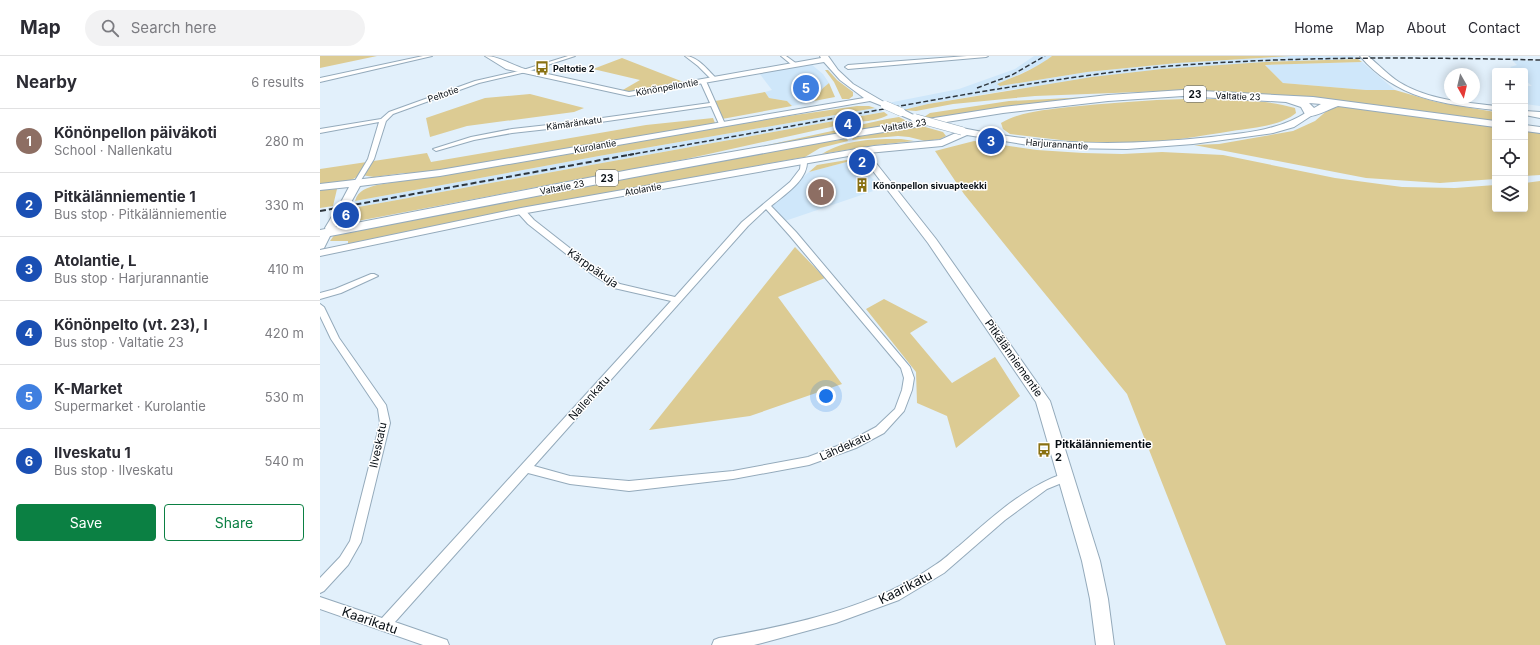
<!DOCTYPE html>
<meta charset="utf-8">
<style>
:root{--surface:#fff;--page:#f2f2f3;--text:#2b2b33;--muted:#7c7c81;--line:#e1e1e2;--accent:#0b8043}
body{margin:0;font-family:Inter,sans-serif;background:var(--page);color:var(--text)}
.controls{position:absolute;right:12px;top:12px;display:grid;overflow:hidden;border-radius:4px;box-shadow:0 2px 10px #0003}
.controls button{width:36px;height:36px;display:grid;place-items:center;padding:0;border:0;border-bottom:1px solid var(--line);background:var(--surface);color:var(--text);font:20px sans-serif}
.compass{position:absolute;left:1124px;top:12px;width:36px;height:36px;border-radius:50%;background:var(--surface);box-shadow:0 2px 10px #0003;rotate:172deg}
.you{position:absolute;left:506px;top:340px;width:14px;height:14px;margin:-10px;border:3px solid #fff;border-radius:50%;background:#1a73e8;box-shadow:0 0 0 6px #1a73e833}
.badge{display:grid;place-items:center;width:26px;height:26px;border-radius:50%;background:var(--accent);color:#fff;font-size:13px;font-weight:700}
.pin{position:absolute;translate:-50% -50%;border:2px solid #fff;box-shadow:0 1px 4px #0006}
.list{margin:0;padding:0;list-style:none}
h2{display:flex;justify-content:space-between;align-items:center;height:52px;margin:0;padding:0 16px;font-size:17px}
h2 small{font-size:13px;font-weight:400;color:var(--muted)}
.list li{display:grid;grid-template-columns:26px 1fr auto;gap:12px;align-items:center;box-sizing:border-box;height:64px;padding:0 16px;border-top:1px solid var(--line)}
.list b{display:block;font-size:15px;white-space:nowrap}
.list p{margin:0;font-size:13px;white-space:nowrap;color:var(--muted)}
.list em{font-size:13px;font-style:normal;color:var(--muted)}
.actions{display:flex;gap:8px;padding:12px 16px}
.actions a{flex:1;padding:9px 0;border:1px solid var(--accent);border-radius:4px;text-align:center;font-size:14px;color:var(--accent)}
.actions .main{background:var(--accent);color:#fff}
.icon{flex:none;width:22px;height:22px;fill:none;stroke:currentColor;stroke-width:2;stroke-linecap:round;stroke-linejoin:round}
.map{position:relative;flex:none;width:1220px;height:589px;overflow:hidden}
header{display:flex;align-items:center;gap:24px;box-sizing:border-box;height:56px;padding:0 20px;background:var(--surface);border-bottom:1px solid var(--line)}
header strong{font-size:19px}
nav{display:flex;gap:22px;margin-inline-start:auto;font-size:14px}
.search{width:280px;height:36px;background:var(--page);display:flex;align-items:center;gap:10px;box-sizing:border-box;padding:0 14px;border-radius:22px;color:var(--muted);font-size:15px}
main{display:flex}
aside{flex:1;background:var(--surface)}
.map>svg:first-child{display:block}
.built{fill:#cfe7fa}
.green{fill:#dccb93}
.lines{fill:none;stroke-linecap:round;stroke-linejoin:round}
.street-casing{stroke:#94aabb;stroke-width:2}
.secondary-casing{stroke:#94aabb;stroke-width:2}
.highway-casing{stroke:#94aabb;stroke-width:2}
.street{fill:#fff;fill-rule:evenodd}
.secondary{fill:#fff;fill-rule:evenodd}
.highway{fill:#fff;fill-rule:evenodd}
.rail-far1{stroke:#2e363d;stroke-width:1.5;stroke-dasharray:5 2.5;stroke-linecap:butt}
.rail{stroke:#2e363d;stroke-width:2;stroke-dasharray:6 3;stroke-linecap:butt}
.secondary-bridge-casing{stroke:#94aabb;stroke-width:9;stroke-linecap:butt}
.secondary-bridge{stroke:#fff;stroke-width:8}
.labels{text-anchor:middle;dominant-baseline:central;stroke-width:3;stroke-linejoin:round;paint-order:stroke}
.far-poi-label{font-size:9px;font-weight:bold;fill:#070e14;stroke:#fff;text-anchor:start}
.far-street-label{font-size:9px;fill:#070e14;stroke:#fff}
.shield{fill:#fff;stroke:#51565a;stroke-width:1}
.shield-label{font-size:10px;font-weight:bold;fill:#070e14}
.street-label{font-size:11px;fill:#070e14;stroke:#fff}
.poi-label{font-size:11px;font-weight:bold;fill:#070e14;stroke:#fff;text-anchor:start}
.near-street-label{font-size:13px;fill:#070e14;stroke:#fff}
</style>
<header>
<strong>Map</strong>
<div class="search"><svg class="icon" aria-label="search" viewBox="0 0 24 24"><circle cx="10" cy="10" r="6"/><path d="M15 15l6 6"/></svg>Search here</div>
<nav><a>Home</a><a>Map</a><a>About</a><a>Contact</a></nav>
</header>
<main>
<aside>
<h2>Nearby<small>6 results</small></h2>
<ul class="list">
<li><span class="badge" style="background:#8d6e63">1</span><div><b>Könönpellon päiväkoti</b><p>School · Nallenkatu</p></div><em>280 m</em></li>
<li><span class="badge" style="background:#1a4fb4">2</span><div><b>Pitkälänniementie 1</b><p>Bus stop · Pitkälänniementie</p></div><em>330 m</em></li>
<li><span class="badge" style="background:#1a4fb4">3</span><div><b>Atolantie, L</b><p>Bus stop · Harjurannantie</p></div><em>410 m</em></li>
<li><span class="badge" style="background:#1a4fb4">4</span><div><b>Könönpelto (vt. 23), I</b><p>Bus stop · Valtatie 23</p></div><em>420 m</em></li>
<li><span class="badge" style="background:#3f7fe0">5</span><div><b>K-Market</b><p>Supermarket · Kurolantie</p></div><em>530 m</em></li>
<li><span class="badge" style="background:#1a4fb4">6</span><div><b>Ilveskatu 1</b><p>Bus stop · Ilveskatu</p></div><em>540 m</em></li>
</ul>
<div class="actions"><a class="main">Save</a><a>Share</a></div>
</aside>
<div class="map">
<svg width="1220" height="589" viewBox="0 0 1220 589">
<rect width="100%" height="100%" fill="#e2f0fb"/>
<path class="built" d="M714 0H732L722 8 678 28 680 30 767 16 857 7 971 0H1034L1038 3 945 6 695 33 608 48 583 54 568 47 639 33 695 13Z
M1192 4 1220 5V50L1205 48V30H1212L1205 24V15H1194L1190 11 1197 9Z
M1042 6 1075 34H1046L963 27 945 9Z
M491 8 503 18 509 27 503 32 494 46 472 50 467 45 449 42 445 36 452 34 439 17Z
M555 52 564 56 33 152 35 145 279 100Z
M534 104 562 132 465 165 451 149 489 116Z"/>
<path class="green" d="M0 0H57L0 12Z
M732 0H971L857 7 767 16 680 30 677 28C697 20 715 13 732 0Z
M302 2 366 27 310 37 301 35 320 24 273 13Z
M1038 3 1042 6 945 9 963 27 1046 34H1075L1116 46 1175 56V66L1003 42 872 34 715 40 633 48 596 55 583 54 608 48 772 21 842 13 945 6Z
M505 14H508L517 24 533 36V40L529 43H522L514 26Z
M509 27 515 41 494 45 503 32Z
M445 36 449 42 467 45 472 50 402 63 395 45Z
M210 38 264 52 254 56 147 70 110 81 106 62 165 42Z
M786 40 718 47 610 63 604 61 610 57 689 45Z
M866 43C902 43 940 42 975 52L976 57C961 70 932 72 912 75 880 80 848 86 815 87 774 89 731 83 690 78L683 73 681 67C702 55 726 54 749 51 788 47 827 44 866 43Z
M1023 49 1175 71V123L1120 127 1046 122 874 89 899 88 973 75 995 65 1010 52 1007 51Z
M537 50H549L555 52 279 100 35 145C38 134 47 132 57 129L462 61Z
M564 56 568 59C553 68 529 64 511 71L366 103 27 167 33 152Z
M579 61 589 66 411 97 567 63Z
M393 62 395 67 120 117H84L54 121 41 119 25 127 0 129V113L107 97 111 106 326 69Z
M598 69 623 76 626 80 620 83 605 85 589 81 578 80 532 84 533 82Z
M1205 75 1220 77V119L1205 120Z
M527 83 528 85 500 92 485 101 269 140 28 188V185H10L15 178 484 89Z
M581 83 594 85 556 89 502 98C526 83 554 83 581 83Z
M654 85 717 94 763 97 802 98 842 96 903 99 1015 122 1082 131 1135 132 1175 129V153H1205V127L1220 125V589H906L807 338 698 205 644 138 615 95Z
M533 103 534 104 489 116 497 109Z
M17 133 13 150 0 152V134Z
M475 191 505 222 458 241 522 328 430 360 329 374Z
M564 243 608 266 590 277 632 327 675 301 700 340 636 392 627 360 597 347 596 316 546 253Z"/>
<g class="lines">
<defs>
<path id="street" d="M103 0H112L0 26V22Z
M248 0H255L206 16 159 27 73 58 66 65 54 103 38 129H34L33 128 48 103 59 66 0 77V73L61 63 69 56 155 25 203 14Z
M365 0C377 0 387 13 396 22V24H392L378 10Z
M461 0H466L477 8 472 9Z
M647 0H668L666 1 528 13 525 11 528 9Z
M383 23 386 25 405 68 404 69 399 68 391 50 246 71 192 77 154 84 116 95 113 93 151 81 192 73 246 67 390 47 380 25Z
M484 103 487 105C488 124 464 139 451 150L476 176 590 311 594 322 592 334 584 355 564 377 536 392 489 409 413 423 309 435 250 428 208 417 75 566 127 584 129 589H103L0 553V541L62 562 351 245 294 232 273 219 208 168 198 157V153H204L214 164 279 215 300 228 355 241 422 166 470 126 480 113 481 105ZM446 153 470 180 581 312 584 322 582 334 575 353 556 371 528 386 488 401 413 415 309 425 250 420 214 410 428 170Z
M51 218H54L58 220 21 237 0 243V237L15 233Z
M0 248 4 251 19 282 66 349 70 367 41 486 28 509 4 535 0 537V522L20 501 30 485 60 367 58 353 11 283 0 260Z
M745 417 749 418 750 421 749 424 727 433 685 464 624 517 579 544 516 567 442 587 434 589H392L394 584 399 582C472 569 554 552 615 509 624 504 631 496 639 490 671 462 704 431 745 417Z"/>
<path id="secondary" d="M165 0C179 0 191 9 205 13L309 36 501 2 500 0H508L518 14 533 28 569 49 565 51 550 45 120 120 40 130 29 150 25 151 20 148 29 131 0 134V128L120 114 544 42 520 24 504 6 309 40 186 13Z
M1040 0H1048C1059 9 1068 19 1079 26 1108 44 1143 46 1175 50V54C1122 48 1077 43 1040 0Z
M578 54H584L599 62 598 64H592L578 58 577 56Z
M1205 55 1220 56V62L1205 59Z
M987 56H990L994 58 974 71 953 77 873 88 807 93 741 92 708 89 647 79 622 90 548 97 616 183 730 345 780 505 788 543 794 589H776L770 543 762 505 716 346 608 187 540 98 201 158 0 200V194L201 152 472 104 554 90 620 84 638 76 639 73 642 72C726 90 806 90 891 81 924 77 958 75 987 56Z
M21 151 26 154 15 172 14 174H6L5 172 17 152Z
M5 177 10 180 4 192 0 193V179Z"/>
<path id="highway" d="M863 34 993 41 1175 65V71L1018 50C1009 53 994 62 986 60L981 51 966 46 863 40 788 45 683 57 526 82 309 122 0 182V174L309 114 526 76 683 51 788 39ZM989 47 1001 48 994 52Z
M1205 69 1220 71V77L1205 75Z"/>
</defs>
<use href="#street" class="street-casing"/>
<use href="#secondary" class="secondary-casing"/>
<use href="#highway" class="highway-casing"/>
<use href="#street" class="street"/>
<use href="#secondary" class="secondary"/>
<use href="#highway" class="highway"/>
<path class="rail-far1" d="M657 32 692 19 725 0
M308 99C382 86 457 73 531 59 629 41 728 23 828 12 958 0 1089 1 1220 4"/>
<path class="rail" d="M0 155 314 98"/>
<defs>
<path id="secondary-bridge" d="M565 49 581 56
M595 62 642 75"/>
</defs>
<use href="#secondary-bridge" class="secondary-bridge-casing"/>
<use href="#secondary-bridge" class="secondary-bridge"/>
</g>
<defs>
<symbol id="bus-bare" viewBox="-9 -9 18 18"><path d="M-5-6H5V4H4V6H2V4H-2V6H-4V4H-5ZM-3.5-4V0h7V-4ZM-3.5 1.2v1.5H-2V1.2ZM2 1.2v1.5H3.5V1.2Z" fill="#897112" stroke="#fff" stroke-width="2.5" paint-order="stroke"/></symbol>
<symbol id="building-bare" viewBox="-9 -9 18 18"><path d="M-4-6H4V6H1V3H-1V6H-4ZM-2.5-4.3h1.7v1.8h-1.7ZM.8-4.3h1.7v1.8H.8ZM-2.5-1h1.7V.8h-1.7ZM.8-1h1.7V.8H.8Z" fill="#897112" stroke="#fff" stroke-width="2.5" paint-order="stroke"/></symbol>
</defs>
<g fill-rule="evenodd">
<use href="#bus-bare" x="212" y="2" width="20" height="20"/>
<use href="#building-bare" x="532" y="119" width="20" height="20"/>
<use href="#bus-bare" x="714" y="384" width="20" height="20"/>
</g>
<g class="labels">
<g class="far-poi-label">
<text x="233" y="12">Peltotie 2</text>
<text x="553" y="129">Könönpellon sivuapteekki</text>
</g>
<g class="far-street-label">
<text transform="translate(347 31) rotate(-10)">Könönpellontie</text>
<text transform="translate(123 38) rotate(-19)">Peltotie</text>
<text transform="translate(918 40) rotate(2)">Valtatie 23</text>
<text transform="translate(254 67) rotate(-8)">Kämäränkatu</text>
<text transform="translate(584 69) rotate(-9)">Valtatie 23</text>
<text transform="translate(737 88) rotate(4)">Harjurannantie</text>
<text transform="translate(275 90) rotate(-10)">Kurolantie</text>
<text transform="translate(242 131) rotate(-11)">Valtatie 23</text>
<text transform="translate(323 133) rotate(-10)">Atolantie</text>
</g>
<g class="shield">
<rect x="864" y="30" width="22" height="16" rx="3"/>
<rect x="276" y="114" width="22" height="16" rx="3"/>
</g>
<g class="shield-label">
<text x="875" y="38">23</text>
<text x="287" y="122">23</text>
</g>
<g class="street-label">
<text transform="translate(273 212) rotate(35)">Kärppäkuja</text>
<text transform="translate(694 302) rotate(55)">Pitkälänniementie</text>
<text transform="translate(269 342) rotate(-48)">Nallenkatu</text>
<text transform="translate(58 389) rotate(-78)">Ilveskatu</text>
<text transform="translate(525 390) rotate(-24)">Lähdekatu</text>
</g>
<g class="poi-label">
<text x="735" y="388">Pitkälänniementie<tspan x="735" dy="13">2</tspan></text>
</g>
<g class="near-street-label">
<text transform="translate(585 531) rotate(-27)">Kaarikatu</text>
<text transform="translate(50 564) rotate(19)">Kaarikatu</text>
</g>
</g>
</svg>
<div class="controls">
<button>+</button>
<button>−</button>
<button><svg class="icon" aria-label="locate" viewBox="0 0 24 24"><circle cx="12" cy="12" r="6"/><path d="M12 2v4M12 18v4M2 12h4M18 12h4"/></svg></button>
<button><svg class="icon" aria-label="layers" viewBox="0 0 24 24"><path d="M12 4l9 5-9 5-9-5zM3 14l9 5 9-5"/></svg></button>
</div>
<svg class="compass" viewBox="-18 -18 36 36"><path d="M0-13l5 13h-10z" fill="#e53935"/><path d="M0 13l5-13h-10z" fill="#7c7c81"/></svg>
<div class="you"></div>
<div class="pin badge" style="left:501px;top:136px;background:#8d6e63">1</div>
<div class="pin badge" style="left:542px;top:106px;background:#1a4fb4">2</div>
<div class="pin badge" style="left:671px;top:85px;background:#1a4fb4">3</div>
<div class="pin badge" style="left:528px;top:68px;background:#1a4fb4">4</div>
<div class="pin badge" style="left:486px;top:32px;background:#3f7fe0">5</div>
<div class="pin badge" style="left:26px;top:159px;background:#1a4fb4">6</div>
</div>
</main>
